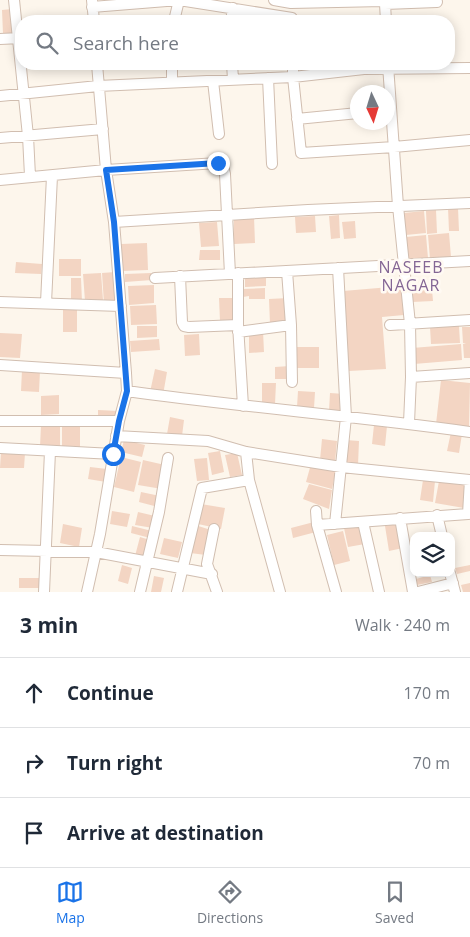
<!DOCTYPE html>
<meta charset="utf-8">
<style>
:root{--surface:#fff;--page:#f6f6f7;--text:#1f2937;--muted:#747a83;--line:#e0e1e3;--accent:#1a73e8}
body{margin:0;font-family:"Open Sans",sans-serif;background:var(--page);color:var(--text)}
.controls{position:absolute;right:15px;bottom:15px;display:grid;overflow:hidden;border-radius:10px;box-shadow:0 2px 12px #0003}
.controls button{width:45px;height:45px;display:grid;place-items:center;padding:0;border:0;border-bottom:1px solid var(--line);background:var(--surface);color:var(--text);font:25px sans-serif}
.compass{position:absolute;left:350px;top:85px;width:45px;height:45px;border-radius:50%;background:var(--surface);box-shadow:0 2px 12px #0003;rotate:176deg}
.stop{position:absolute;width:15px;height:15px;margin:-11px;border:4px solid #1a73e8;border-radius:50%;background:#fff}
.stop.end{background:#1a73e8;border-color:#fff;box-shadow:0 1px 5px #0008}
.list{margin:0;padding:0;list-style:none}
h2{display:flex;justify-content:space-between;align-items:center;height:65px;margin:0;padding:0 20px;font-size:21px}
h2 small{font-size:16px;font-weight:400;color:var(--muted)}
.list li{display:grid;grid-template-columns:32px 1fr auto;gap:15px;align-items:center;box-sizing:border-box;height:70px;padding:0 20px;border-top:1px solid var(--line)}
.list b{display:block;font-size:19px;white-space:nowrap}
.list em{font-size:16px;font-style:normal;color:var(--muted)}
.icon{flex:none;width:28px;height:28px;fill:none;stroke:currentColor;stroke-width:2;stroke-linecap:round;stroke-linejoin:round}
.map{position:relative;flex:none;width:470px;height:592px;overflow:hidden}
.search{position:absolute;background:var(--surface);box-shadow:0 2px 12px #0003;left:15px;right:15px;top:15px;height:55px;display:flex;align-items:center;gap:12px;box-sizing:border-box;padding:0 18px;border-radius:20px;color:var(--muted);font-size:19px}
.sheet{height:275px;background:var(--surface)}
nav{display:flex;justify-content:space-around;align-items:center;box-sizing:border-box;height:70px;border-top:1px solid var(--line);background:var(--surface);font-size:14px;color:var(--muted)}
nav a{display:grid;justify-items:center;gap:2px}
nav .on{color:var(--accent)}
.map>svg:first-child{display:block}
.building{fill:#f3d5c3}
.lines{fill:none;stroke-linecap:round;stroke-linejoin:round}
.minor-casing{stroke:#d1beb0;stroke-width:12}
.minor{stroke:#fff;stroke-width:10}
.route{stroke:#1a73e8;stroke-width:6}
.labels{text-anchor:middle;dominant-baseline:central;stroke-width:5;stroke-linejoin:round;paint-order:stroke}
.neighbourhood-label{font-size:16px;letter-spacing:1px;fill:#846695;stroke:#fffaf3}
</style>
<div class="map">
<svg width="470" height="592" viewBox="0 0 470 592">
<rect width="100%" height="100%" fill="#fdf6ec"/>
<path class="building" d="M12 9 14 33 3 34 2 10Z
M448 208H458L459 231H449Z
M436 210 437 233 427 234 426 211Z
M424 211 426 233 406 235 404 213Z
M339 215 340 238 331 239 329 216Z
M315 216 316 232 296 233 295 217Z
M254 217 255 243 234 244V218Z
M355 221 356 238 344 239 342 222Z
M217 222 219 246 201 247 199 223Z
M449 233 451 257 430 259 428 235Z
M426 235 428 258 408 260 406 237Z
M147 243 148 270 122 271 121 244Z
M200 250H220V260H199Z
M59 259H81V276H59Z
M16 262 42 264 41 274 15 273Z
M115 272 118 302 104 304 102 273Z
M101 273 103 300 85 301 83 274Z
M151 273 152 280 125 282V274Z
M266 273V286L245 287V274Z
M71 278H81L82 302H71Z
M154 285V303L129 305 128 286Z
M402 286 404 315 382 317 386 369 349 371 343 291Z
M265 288V299H249V296L243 297V289Z
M432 290 433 301 412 302 411 291Z
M219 298H234L235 320 220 321Z
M288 298 290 323 270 324 269 299Z
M156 305 157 324 131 325 130 306Z
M63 309H77V332H63Z
M137 326H157V337L137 338Z
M459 326 460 343 431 344 430 327Z
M462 327H470V358H464L463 344 466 343H463Z
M263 331 264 352 249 353V332Z
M0 333 22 334 20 358 0 357Z
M199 334 200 355 185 356 184 335Z
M159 339 160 350 131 352 130 341Z
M461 344 462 360 414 364 412 348Z
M294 347H319V368H295Z
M290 366V379H275V367Z
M155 369 167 372 163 395 150 392Z
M22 370 40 371 39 392 21 391Z
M441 380 470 383 469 428 436 424Z
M262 383H276L275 404H262Z
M298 391 315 392 314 408 297 407Z
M330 393 345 394 343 412 329 411Z
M59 395V414L41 415V396Z
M98 410 119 411 118 419 98 418Z
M170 417 184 420 182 436 167 434Z
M41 425H60V447H40Z
M374 425 387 426 385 446 372 444Z
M62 426H80V448H62Z
M451 432 462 434 459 453 447 451Z
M322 439 337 441 335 462 320 460Z
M124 440 145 445 142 457 121 452Z
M346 440 359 441 358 465 344 464Z
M220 451 224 472 212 475 208 453Z
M1 452 25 453 24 468H0Z
M237 453 242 475 230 477 225 455Z
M121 457 141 462 134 492 114 487Z
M207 458 209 480 197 481 194 459Z
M143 460 165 465 162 489 138 485Z
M311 464 336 469 332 489 306 482Z
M90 467 107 469 106 482 88 479Z
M423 480 435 481 433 502 420 500Z
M439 481 468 486 464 508 435 503Z
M309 484 332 490 329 509 303 499Z
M141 492 160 496 158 507 139 502Z
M201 504 225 508 221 529 198 524Z
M112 511 130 514 127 527 110 524Z
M138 512 155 516 153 528 135 525Z
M314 522 316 532 293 538 291 528Z
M399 523 403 548 389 551 385 526Z
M63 524 82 528 79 547 60 543Z
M361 524 365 544 348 547 344 528Z
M195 525 211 530 206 555 190 553Z
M132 526 152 531 150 538 131 533Z
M343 531 350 561 334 565 327 535Z
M140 537 150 540 146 558 135 556Z
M164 538 182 542 178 558 160 554Z
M122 565 132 568 128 584 118 581Z
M470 565V571L457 574 455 568Z
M430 575 432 582 417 585 416 579Z
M154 576 164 578 161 592H151Z
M19 578H40V588H19Z
M470 583V592H463L461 585Z"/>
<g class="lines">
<defs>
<path id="minor" d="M14 0 28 136 30 176
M92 0 94 21
M274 0 291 3 383 1
M383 1 385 4 386 21
M385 4 437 2
M92 7 179 0
M174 21 179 0 292 18
M231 21 233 8
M0 39 21 38
M97 64 106 170 114 222 308 210 470 203
M232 64 233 79
M293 64V77L301 153 394 147 470 140
M388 65 398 206 410 324 411 377 409 423
M268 78 272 164
M213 81 219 134
M172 82V64
M0 96 98 86 293 77 364 69 470 68
M297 119 358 113
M0 138 103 129
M0 180 106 170 218 163 223 166 225 174 230 274
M114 222 126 373
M238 273V325L243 406
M180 276 182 322 184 326 189 327 238 325
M155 278 470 261
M0 302 121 306
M46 303 52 176
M291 325 292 382
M390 325 470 320
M238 332 291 325 287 271
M0 365 126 373 127 391 119 421 100 534 87 592
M411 377 470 373
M127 391C241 407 356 416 470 432
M0 421H119
M116 436 208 441 246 452 341 467 470 480
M0 448 113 454
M246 452 249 480
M316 511 317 525
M437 515 442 536
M400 518 413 592
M363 522 379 592
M335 524 346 417 338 268
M214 529 207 564 217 592
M0 550 96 552 212 574
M450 573 455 592
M44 592 50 451
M140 592 159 512 168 458
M177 592 202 488 249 480 280 592
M336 592 317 525 468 514 470 480
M418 592 453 583"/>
</defs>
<use href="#minor" class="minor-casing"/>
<use href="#minor" class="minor"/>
</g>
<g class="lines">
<path class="route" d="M113 454 119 421 127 391 114 222 106 170 218 163"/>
</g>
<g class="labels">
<g class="neighbourhood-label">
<text x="411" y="267">NASEEB<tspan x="411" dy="18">NAGAR</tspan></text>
</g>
</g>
</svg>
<div class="controls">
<button><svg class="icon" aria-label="layers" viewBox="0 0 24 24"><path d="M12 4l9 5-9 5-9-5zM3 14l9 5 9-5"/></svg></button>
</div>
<svg class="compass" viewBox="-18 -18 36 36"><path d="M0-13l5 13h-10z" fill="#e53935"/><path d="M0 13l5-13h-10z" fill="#747a83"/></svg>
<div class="stop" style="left:113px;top:454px"></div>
<div class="stop end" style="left:218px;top:163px"></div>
<div class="search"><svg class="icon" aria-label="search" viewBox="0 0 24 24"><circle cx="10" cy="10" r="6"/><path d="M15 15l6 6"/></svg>Search here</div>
</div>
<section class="sheet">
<h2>3 min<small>Walk · 240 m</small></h2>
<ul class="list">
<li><svg class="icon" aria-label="ahead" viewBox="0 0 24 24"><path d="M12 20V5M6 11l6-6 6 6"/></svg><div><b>Continue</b></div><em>170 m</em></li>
<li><svg class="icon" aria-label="right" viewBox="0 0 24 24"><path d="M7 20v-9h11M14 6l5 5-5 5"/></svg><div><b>Turn right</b></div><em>70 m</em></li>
<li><svg class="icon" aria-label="arrive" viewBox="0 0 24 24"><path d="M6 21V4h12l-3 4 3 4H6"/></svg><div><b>Arrive at destination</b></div></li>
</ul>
</section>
<nav>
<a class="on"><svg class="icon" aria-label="map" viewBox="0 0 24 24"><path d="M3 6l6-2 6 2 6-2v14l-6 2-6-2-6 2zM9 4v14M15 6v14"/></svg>Map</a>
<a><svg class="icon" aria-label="directions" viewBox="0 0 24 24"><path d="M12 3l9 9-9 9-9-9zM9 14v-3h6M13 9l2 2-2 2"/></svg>Directions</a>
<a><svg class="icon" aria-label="saved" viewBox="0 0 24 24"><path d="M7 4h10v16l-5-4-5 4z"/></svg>Saved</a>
</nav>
